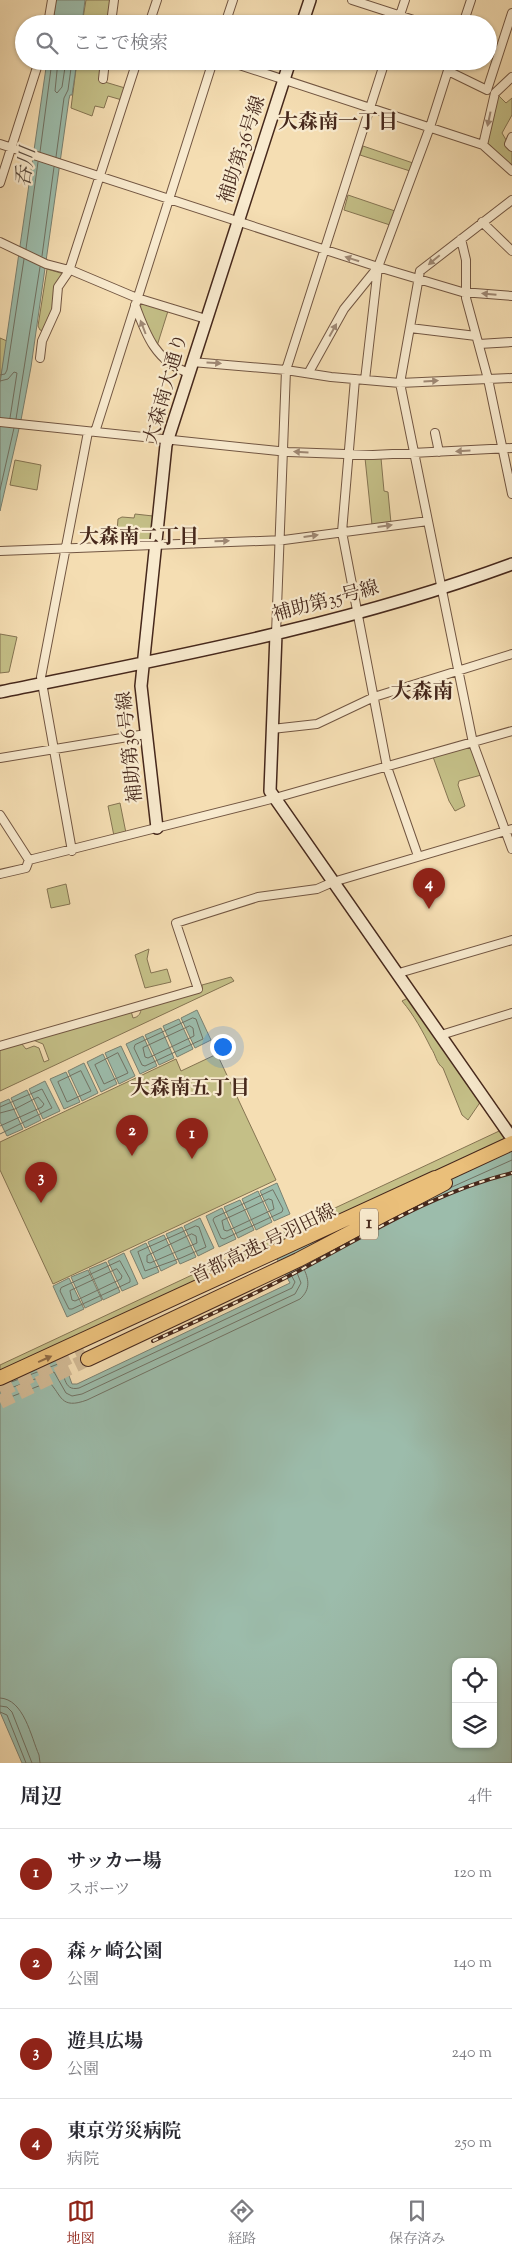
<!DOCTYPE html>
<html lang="ja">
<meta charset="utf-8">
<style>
:root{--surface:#fff;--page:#f2f2f3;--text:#2b2b33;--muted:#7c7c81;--line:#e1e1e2;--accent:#8f2418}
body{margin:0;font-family:"Sorts Mill Goudy","Noto Serif JP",serif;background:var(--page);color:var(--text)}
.controls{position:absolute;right:15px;bottom:15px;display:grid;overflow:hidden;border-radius:10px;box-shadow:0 1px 4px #0004}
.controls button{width:45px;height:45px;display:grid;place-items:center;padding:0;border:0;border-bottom:1px solid var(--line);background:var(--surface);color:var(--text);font:25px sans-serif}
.you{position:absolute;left:222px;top:1046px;width:18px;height:18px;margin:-12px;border:4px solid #fff;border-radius:50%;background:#1a73e8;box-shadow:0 0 0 8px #1a73e833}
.badge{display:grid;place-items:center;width:32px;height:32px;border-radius:50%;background:var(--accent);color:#fff;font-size:16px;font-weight:700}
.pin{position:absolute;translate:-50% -41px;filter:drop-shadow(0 1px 2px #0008)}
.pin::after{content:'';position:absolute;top:26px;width:18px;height:15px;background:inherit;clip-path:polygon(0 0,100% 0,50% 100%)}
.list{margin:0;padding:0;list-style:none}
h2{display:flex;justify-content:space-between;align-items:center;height:65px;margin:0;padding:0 20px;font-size:21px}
h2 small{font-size:16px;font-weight:400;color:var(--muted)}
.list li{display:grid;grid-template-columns:32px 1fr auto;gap:15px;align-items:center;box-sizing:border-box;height:90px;padding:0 20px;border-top:1px solid var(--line)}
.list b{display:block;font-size:19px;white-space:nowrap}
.list p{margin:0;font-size:16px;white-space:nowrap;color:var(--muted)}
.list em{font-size:16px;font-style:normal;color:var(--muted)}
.icon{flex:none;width:28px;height:28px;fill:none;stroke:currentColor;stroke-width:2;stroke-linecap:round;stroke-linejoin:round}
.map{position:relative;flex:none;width:512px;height:1763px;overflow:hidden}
.search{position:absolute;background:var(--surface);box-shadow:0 1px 4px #0004;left:15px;right:15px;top:15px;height:55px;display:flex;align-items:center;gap:12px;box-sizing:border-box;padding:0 18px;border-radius:28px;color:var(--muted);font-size:19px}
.sheet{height:425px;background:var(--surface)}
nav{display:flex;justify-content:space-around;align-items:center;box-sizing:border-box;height:70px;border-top:1px solid var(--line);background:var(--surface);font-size:14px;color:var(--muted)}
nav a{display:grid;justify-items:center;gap:2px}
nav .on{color:var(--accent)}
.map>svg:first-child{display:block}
.green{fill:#c4bf87;stroke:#857452}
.water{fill:#9cbcab;stroke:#7a8172;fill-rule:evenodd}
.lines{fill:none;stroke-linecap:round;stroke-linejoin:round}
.shore{stroke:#717264;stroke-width:1}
.highway-tunnel{stroke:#d2ba95;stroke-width:14;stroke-dasharray:14 7;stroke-linecap:butt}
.street-casing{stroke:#725642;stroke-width:10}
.secondary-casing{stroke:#46281c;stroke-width:14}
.highway-casing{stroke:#46281c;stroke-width:16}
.street{stroke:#f8eace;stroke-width:8}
.secondary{stroke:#f8eace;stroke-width:11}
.highway{stroke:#eabf7a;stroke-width:14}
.rail-casing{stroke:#46281c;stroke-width:4}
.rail{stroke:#f8eace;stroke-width:2;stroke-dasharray:5.5;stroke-linecap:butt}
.oneway{fill:#9f8975}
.oneway2{fill:#906c46}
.labels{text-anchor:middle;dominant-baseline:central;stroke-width:4.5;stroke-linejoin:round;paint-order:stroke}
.shield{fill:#f8eace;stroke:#7b6251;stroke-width:1}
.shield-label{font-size:18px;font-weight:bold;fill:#46281c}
.street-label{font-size:19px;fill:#46281c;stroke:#f8eace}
.neighbourhood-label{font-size:20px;font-weight:bold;fill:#46281c;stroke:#f8eace}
.water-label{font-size:20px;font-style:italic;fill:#5c4d40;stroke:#f8eace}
.quarter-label{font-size:21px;font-weight:bold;fill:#46281c;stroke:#f8eace}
</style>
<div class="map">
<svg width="512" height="1763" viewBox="0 0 512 1763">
<rect width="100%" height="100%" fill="#f5deb3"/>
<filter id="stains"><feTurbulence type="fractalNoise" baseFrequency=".004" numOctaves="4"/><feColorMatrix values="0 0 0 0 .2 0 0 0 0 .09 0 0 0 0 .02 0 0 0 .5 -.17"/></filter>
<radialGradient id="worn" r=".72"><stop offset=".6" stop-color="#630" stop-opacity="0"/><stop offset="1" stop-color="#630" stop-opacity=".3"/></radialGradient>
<path class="green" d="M86 0H111L108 24H82Z
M77 61H103L105 82 125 88 122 100 108 96 104 108 95 106 92 116 71 108Z
M496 93 506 103 512 98V115L502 133 512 150V167L486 141Z
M363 146 413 163 410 171 360 155Z
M348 195 395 211 390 225 344 210Z
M47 269 64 274 53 310 44 331 40 330 38 326Z
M141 303 168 311 157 346C151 334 138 317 141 303Z
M0 338 7 341 0 383Z
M365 458H381L384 491 388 492 391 523 372 525Z
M15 460 41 465 37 490 10 485Z
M135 514 153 516 151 541 116 543 118 519 122 517 134 518Z
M0 634 17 637 9 672 0 673Z
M473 743 485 774 459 781 458 785 465 806 455 811 449 801 432 754Z
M120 803 126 833 114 836 108 806Z
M66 884 70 904 51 908 47 889Z
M149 949 147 959 151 973 167 969 171 982 145 988 135 955Z
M231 977 234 981 0 1091V1049L21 1043 26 1049 34 1046 39 1048 44 1062 49 1060 43 1044 33 1040 131 1011 133 1018C139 1017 141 1013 141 1008L202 989V985Z
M408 998 481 1101 468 1120 462 1115 443 1068C436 1063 436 1055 431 1048 423 1032 414 1015 402 1001Z
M217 1054 276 1180 53 1284 0 1170V1142L176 1059 181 1071Z
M512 1125V1138L0 1373V1365Z"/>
<path class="water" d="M56 0H85L82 24H53Z
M47 61H77L72 95H70L69 99 31 367 21 420 0 511V383Z
M197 1010 211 1040 195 1048 181 1018Z
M179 1019 193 1049 177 1057 163 1026Z
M161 1028 174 1058 159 1065 145 1035Z
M143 1036 157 1066 140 1074 126 1044Z
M121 1046 135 1076 119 1084 105 1053Z
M103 1054 117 1084 101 1092 87 1062Z
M84 1063 98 1093 82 1101 68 1071Z
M66 1072 80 1102 64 1109 50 1079Z
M45 1081 60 1111 43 1119 29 1089Z
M27 1090 41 1120 25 1128 11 1098Z
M9 1099 23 1129 7 1136 0 1122V1103Z
M512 1138V1763H22L0 1712V1381L62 1356 72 1384H77L290 1283 271 1248ZM456 1662H493V1744H456Z
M277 1183 290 1214 274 1221 260 1191Z
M258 1191 272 1222 256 1230 242 1199Z
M240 1200 254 1230 238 1238 224 1207Z
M222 1208 236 1239 219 1247 206 1216Z
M200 1218 214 1248 198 1256 184 1226Z
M182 1227 196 1257 180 1264 166 1234Z
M164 1235 177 1263 161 1271 148 1242Z
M146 1243 159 1272 143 1279 130 1251Z
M124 1253 138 1284 122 1291 108 1261Z
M106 1262 120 1292 103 1300 89 1269Z
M88 1270 102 1300 85 1308 71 1277Z
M69 1278 84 1309 67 1317 53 1286Z"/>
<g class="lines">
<path class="shore" d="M58 61 55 91 57 93 62 87 66 61
M40 152 52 61
M56 157 64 98 68 90 72 61
M26 249 38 162
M42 256 54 167
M0 375 5 374 7 370 24 259
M0 381 8 379 14 372 17 373 10 418
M16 419 40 267
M0 490 14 428
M193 1018 196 1019 203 1039 145 1066 142 1065 134 1048 135 1045Z
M190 1026 193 1028 194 1036 148 1058 145 1057 143 1048Z
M118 1053 128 1073 104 1084 95 1065Z
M81 1071 91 1091 67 1102 58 1082Z
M0 1107 42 1089 52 1108 0 1134
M0 1113 15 1109 38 1097 44 1104 42 1107 0 1126
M452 1187 512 1160
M273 1190 283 1209 282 1212 224 1239 221 1238 213 1220 214 1218Z
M269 1199 272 1200 274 1209 227 1231 224 1230 222 1221Z
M196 1226 199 1227 206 1247 181 1258 145 1271 138 1252Z
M192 1234 196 1236 197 1243 150 1263 147 1262V1256Z
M120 1261 130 1279V1282L72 1309H69L60 1291 61 1288Z
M117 1269 122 1276 121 1279 75 1301 72 1300 70 1291Z
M1 1386 58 1364C66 1372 62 1392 79 1388L292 1288 295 1282 290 1273
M0 1392 54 1372 66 1393 72 1396 82 1394 295 1294 301 1283 296 1270
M0 1399 8 1398 49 1382C62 1395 60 1410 87 1400L300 1299C311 1289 309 1279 303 1267
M0 1698C24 1699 31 1737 39 1755L40 1763
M0 1706 7 1707 12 1712 32 1763
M0 1712 7 1715 26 1763"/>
<path class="highway-tunnel" d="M0 1391 84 1350
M0 1402 88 1359"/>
<defs>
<path id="street" d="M352 0 426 24
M48 24 52 0
M113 24 111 23 114 0
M149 24 157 0
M225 24 233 0
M397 24 405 0
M463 24 471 0
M227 61 483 145 512 171
M448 71 487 90 512 13
M103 79 105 61
M512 137 509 144 512 147
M0 144 378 267 462 292 512 296
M483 145 495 93 512 77
M0 183 39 61
M512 200 420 271 400 383 473 743 512 849
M482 222 512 251
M461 239 466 260V298L488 379 512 494
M0 242 46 264 73 271 137 298 206 319
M135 305C146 335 156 362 189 373
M410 328 476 336
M479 344 512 342
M40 358 42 341 56 310 58 287 69 271 137 61
M192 362 286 370 331 377 400 383 512 378
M309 372 344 309 378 267
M355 379 342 532 387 767 418 856
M365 380 378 267 430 127 451 61
M0 422 288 452 373 455 512 448
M95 432 213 61
M435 433 439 452
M0 551 284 540 428 521
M276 634 286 370 385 61
M272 729 317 724 374 697 512 654
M0 758 146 734
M0 815 29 860
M72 851 41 677 88 432
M29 860 275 798 512 731
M0 874 26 868 29 860
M399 973 512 940
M441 1035 512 1013
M0 1046 198 989 176 923 258 897 317 889 333 882 512 829"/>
<path id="secondary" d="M302 24 310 0
M276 634 270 791 509 1134
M0 692C172 657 347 625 512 564
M157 828 141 686 166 445 290 61"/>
<path id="highway" d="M428 1182 512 1143
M88 1359 298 1260 445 1183
M0 1378 435 1178"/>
</defs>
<use href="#street" class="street-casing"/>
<use href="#secondary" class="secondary-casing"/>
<use href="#highway" class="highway-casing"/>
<use href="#street" class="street"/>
<use href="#secondary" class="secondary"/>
<use href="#highway" class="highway"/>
<defs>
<path id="rail" d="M153 1341C204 1318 255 1294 304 1268 371 1232 438 1191 512 1173"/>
</defs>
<use href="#rail" class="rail-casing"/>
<use href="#rail" class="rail"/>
</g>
<defs><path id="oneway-solid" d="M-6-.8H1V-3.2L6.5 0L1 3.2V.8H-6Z" transform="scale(1.25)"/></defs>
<g class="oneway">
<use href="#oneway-solid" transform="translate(489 119) rotate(102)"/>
<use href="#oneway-solid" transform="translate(352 259) rotate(-162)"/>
<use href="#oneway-solid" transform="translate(434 260) rotate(140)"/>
<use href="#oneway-solid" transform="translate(489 294) rotate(-175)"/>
<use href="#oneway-solid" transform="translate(143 327) rotate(-111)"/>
<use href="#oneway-solid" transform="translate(333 330) rotate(-61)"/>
<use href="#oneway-solid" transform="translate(214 363) rotate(4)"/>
<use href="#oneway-solid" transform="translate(431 381) rotate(-3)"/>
<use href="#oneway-solid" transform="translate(463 451) rotate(177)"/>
<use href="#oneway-solid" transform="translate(301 452) rotate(-177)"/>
<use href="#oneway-solid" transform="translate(385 526) rotate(-8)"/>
<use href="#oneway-solid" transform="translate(311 536) rotate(-8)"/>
<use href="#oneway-solid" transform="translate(222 541) rotate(-2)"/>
</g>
<use class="oneway2" href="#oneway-solid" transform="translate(45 1359) rotate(-24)"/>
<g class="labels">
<rect class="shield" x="360" y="1208.5" width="18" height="31" rx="4"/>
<g class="shield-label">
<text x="369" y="1224">1</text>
</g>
<g class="street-label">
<text transform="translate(243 150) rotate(-72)">補助第36号線</text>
<text transform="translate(167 389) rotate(-74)">大森南大通り</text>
<text transform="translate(326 602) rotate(-15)">補助第35号線</text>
<text transform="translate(131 747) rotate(-96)">補助第36号線</text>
<text transform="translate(264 1245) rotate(-26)">首都高速1号羽田線</text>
</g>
<g class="neighbourhood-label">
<text x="338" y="123">大森南一丁目</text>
<text x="139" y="538">大森南二丁目</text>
<text x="190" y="1089">大森南五丁目</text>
</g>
<g class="water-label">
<text transform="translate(27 167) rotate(-82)">呑川</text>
</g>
<g class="quarter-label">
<text x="422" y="693">大森南</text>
</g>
</g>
<rect width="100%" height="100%" filter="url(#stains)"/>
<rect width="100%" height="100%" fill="url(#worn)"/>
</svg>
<div class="controls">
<button><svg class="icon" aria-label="locate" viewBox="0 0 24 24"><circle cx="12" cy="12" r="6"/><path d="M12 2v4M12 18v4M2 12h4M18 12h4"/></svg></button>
<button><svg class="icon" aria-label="layers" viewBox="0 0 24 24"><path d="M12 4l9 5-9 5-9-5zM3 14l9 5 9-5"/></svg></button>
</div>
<div class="you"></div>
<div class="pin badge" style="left:192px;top:1159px">1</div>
<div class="pin badge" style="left:132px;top:1156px">2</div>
<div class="pin badge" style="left:41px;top:1203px">3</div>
<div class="pin badge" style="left:429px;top:909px">4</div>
<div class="search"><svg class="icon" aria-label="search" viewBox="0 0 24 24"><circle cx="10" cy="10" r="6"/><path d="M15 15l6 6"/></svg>ここで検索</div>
</div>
<section class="sheet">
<h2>周辺<small>4件</small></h2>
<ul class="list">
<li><span class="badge">1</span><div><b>サッカー場</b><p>スポーツ</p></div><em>120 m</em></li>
<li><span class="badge">2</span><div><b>森ヶ崎公園</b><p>公園</p></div><em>140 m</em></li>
<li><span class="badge">3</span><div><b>遊具広場</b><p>公園</p></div><em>240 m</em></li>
<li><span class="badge">4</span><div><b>東京労災病院</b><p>病院</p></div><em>250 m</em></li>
</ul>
</section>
<nav>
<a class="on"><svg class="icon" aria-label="map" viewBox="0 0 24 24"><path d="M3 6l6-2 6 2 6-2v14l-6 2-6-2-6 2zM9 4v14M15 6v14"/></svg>地図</a>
<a><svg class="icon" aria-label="directions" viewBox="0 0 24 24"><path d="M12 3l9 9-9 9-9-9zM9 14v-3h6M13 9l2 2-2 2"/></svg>経路</a>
<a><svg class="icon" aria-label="saved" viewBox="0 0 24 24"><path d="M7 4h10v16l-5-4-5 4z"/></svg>保存済み</a>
</nav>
